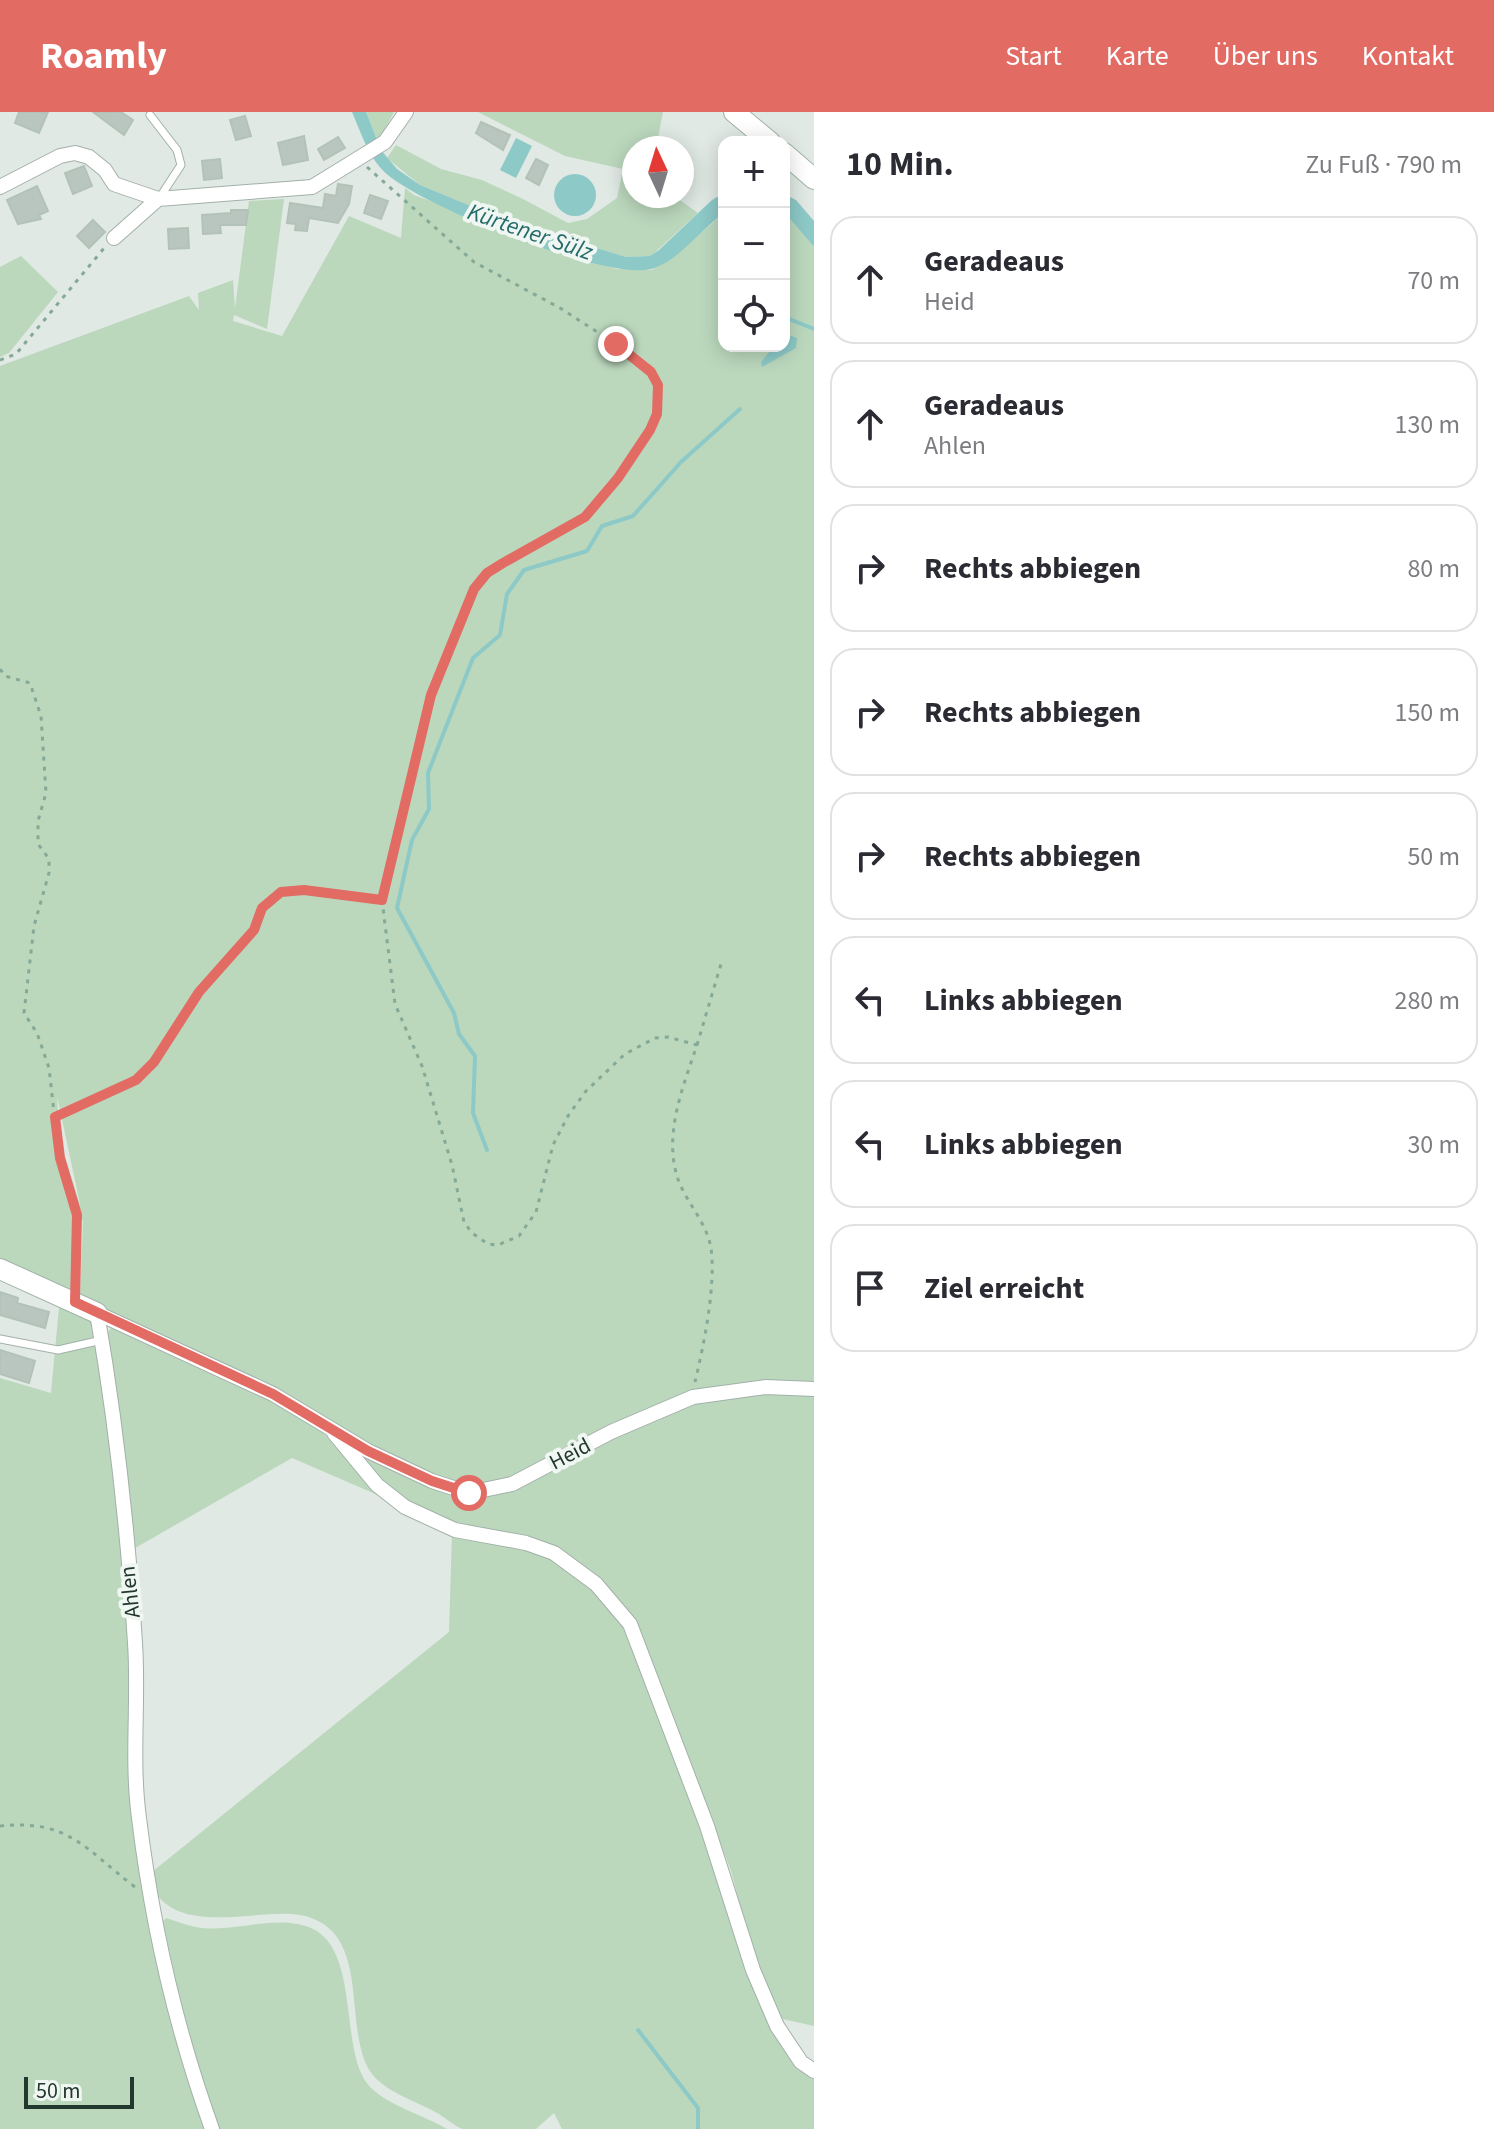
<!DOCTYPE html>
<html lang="de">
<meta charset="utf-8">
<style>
:root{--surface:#fff;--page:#f7f7f7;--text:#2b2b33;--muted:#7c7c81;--line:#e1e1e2;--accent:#e26c64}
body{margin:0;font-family:"Source Sans 3",sans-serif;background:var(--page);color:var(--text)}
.controls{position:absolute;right:24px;top:24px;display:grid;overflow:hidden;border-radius:16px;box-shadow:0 4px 20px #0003}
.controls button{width:72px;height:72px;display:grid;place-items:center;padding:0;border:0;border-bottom:2px solid var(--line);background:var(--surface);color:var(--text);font:40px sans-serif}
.compass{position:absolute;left:622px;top:24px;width:72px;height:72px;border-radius:50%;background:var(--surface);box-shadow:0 4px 20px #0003;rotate:356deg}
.scale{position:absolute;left:24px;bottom:20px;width:110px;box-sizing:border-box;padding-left:8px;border:4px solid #22372e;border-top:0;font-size:22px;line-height:28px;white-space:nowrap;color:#22372e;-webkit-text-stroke:6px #f0f6f2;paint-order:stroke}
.stop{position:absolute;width:24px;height:24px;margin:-18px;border:6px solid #e26c64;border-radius:50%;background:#fff}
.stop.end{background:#e26c64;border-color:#fff;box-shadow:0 2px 8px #0008}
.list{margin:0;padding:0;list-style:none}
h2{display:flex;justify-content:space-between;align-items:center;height:104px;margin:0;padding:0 32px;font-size:34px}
h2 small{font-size:26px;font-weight:400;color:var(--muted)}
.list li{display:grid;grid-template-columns:52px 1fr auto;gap:24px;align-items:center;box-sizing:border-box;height:128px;margin:0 16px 16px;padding:0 16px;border:2px solid var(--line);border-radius:24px}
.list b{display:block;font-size:30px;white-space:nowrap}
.list p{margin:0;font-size:26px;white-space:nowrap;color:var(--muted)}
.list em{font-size:26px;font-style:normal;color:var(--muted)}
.icon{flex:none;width:44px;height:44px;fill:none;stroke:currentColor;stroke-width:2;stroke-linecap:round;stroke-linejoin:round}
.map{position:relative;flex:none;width:814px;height:2017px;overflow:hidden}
header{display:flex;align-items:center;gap:48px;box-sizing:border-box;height:112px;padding:0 40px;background:var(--accent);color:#fff}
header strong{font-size:38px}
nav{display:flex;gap:44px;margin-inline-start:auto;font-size:28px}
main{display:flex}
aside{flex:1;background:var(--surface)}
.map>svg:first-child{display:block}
.green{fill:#bbd8bd;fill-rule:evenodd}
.water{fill:#8dc9c7}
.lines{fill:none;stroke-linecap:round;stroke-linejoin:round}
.stream{stroke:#8dc9c7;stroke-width:4}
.building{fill:#b8c6bf;stroke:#b3c2b9;stroke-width:2}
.lane-casing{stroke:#a3b0a9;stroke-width:9}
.street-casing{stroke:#a3b0a9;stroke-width:16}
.secondary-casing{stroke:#a0b3a9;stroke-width:22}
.path{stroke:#84a996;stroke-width:3;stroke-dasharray:4 6;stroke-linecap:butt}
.lane{stroke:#fff;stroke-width:7}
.street{stroke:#fff;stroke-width:14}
.secondary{stroke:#fff;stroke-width:20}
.route{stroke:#e26c64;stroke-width:10}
.labels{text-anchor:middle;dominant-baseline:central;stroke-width:8;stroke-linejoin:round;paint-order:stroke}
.street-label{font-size:22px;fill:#22372e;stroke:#f0f6f2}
.water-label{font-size:24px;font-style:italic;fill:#246c6b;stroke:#f0f6f2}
</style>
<header>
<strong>Roamly</strong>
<nav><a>Start</a><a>Karte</a><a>Über uns</a><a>Kontakt</a></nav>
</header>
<main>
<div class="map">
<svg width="814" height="2017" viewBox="0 0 814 2017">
<rect width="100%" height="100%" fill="#e0e9e3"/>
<path class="green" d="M366 0H394L378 30Z
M478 0H663L656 36H634V84H674L698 101 651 144 626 145 502 107 420 73 387 46 396 33 441 57 482 68 521 86 568 111 587 107 617 86 623 57 565 44Z
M405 76 414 83 616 157 651 158 670 148 724 101V234H784V100L814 135V1272L710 1276 511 1369 470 1377 434 1365 80 1185 83 1108 73 1112 71 1180 0 1151V254L189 184 199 198 198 181 233 168 235 196 249 89 284 87 267 217 234 203 233 209 282 224 349 104 401 126ZM57 984 80 1092V1093L60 1029Z
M21 144 58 180 9 241 0 245V155Z
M63 1190 90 1208 98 1232 132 1533 134 1704 206 2017H0V1266L51 1281 59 1195Z
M111 1216 269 1288 323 1321 387 1387 292 1346 130 1439 108 1234 107 1221Z
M766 1281 814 1282V1914L778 1906 755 1848 731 1759 638 1514 556 1436 459 1415 392 1381 365 1349 369 1345 470 1386 688 1291Z
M452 1421 552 1443 594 1473 629 1514 688 1669 746 1855 814 1965V2017H562L554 2001 536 2017C513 2017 485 2017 463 2017 455 2015 445 2005 437 2001 415 1988 379 1979 367 1954 344 1907 371 1816 300 1803 261 1796 188 1822 158 1784 154 1778 154 1767 152 1760L449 1520Z
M166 1806C176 1809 186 1813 196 1815 232 1822 276 1801 311 1816 358 1836 341 1928 364 1967 379 1992 423 2002 447 2017H217L184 1909 163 1809Z"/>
<path class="water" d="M352 0H366L381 38 397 57 420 73 502 107 626 145 650 144 659 138 712 88 724 81V101C701 117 678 150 651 157 606 169 425 95 388 63 369 47 362 23 352 0Z
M516 26 532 34 516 66 500 58Z
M554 83a21 21 0 1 1 42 0a21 21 0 1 1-42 0Z
M784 82 796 88 814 109V135L784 100Z
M784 221 797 226 796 236 762 255 761 250 774 234H784Z"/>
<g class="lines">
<path class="stream" d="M784 205 814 217
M487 1038 473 1001 475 944 459 922 454 901 397 796 412 728 429 697 428 661 473 546 500 523 507 482 524 458 587 439 602 414 633 404 681 350 740 297
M638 1918 698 1996V2017"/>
</g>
<path class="building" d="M19 0H48L39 21 15 11Z
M93 0H121L133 8 124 23Z
M245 4 251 24 236 28 230 8Z
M481 10 510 23 503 38 476 21Z
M304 24 308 48 283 53 278 31Z
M338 25 345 36 324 48 318 37Z
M220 47 222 66 204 68 202 49Z
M536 47 548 53 539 73 526 66Z
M84 54 92 74 73 82 65 61Z
M338 72 352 74 349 92 338 111 309 106 307 119 295 118 296 112 287 111 290 91 323 96 325 82 336 84Z
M37 74 48 99 39 103 41 107 18 112 7 88Z
M370 83 388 89 381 107 364 101Z
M231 98H248L246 113H220L221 121 203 122 202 103 231 101Z
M93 108 105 120 89 136 77 124Z
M188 116 189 136 169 137 168 117Z
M0 1180 18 1186 17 1191 49 1200 45 1216 0 1203Z
M0 1238 35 1249 29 1271 0 1262Z"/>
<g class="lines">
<defs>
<path id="lane" d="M150 3 177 38 181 53 160 85
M0 1227 58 1238 102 1228"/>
<path id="street" d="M0 75 60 44 75 41 89 45 105 58 114 72 158 87 312 75 385 30 406 0
M114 126 158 87
M97 1201C116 1309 128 1421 135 1531 139 1589 131 1647 139 1706 152 1812 176 1917 212 2017
M97 1201 273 1282 368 1339 432 1369 469 1381 512 1372 611 1320 693 1285 766 1275 814 1277
M334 1321 377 1373 405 1395 455 1418 526 1431 554 1441 596 1472 630 1512 707 1714 753 1858 777 1914 801 1950 814 1959"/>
<path id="secondary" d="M734 0 770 30
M784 41 814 67
M0 1157 97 1201"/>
</defs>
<use href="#lane" class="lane-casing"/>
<use href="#street" class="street-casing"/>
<use href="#secondary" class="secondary-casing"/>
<path class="path" d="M367 55 474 150 560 196 616 232 651 260 658 273 657 302 650 318 593 397 487 461 474 477 431 583 383 776 382 788 395 892 422 954 452 1053 464 1110 472 1121 488 1132 498 1133 519 1124 536 1100 553 1033 568 1004 586 979 625 942 655 926 668 925 697 933C683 975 662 1025 679 1070 688 1092 707 1112 711 1136 716 1174 704 1232 695 1270
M0 248 16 242 105 135
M0 557 5 564 30 571 41 604 46 681 38 709V732L49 747V761L34 814 24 901 37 921 49 956 57 1027 77 1103 76 1173
M697 933 721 852
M55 1005 136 968 154 950 199 880 254 818 262 796 281 780 304 778 382 788
M0 1714C69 1707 85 1737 135 1775"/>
<use href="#lane" class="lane"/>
<use href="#street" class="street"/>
<use href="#secondary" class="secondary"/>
</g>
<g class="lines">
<path class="route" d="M469 1381 432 1369 368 1339 273 1282 75 1190 77 1103 60 1046 55 1005 136 968 154 950 199 880 254 818 262 796 281 780 304 778 382 788 431 583 474 477 487 461 503 451 585 405 618 366 650 318 657 302 658 273 651 260 616 232"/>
</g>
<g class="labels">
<g class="street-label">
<text transform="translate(570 1342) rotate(-28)">Heid</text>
<text transform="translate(130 1480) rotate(-96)">Ahlen</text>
</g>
<g class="water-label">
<text transform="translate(530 120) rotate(19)">Kürtener Sülz</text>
</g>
</g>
</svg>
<div class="controls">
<button>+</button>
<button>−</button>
<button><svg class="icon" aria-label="locate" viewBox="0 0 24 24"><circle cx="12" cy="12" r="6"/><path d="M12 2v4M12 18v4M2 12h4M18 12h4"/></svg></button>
</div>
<svg class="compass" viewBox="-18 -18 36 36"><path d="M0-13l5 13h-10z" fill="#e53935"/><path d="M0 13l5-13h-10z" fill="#7c7c81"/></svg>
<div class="scale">50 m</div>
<div class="stop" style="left:469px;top:1381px"></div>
<div class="stop end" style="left:616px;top:232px"></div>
</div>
<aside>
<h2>10 Min.<small>Zu Fuß · 790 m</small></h2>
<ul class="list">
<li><svg class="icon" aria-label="ahead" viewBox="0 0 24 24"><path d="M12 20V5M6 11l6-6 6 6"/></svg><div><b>Geradeaus</b><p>Heid</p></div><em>70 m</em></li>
<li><svg class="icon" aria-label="ahead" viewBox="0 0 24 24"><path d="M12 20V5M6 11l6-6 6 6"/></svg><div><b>Geradeaus</b><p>Ahlen</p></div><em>130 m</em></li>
<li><svg class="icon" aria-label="right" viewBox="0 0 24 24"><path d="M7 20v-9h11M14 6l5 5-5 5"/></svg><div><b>Rechts abbiegen</b></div><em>80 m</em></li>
<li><svg class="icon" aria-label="right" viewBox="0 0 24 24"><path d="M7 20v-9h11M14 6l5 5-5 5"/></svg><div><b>Rechts abbiegen</b></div><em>150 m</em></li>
<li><svg class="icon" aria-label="right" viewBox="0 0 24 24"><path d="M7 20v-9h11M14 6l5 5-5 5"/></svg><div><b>Rechts abbiegen</b></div><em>50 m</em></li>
<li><svg class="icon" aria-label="left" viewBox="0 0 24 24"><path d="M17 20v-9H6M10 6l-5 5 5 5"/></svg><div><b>Links abbiegen</b></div><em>280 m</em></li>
<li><svg class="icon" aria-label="left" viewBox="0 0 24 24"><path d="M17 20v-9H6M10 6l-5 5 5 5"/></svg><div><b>Links abbiegen</b></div><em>30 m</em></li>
<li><svg class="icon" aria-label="arrive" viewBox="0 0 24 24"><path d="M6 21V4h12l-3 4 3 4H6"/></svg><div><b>Ziel erreicht</b></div></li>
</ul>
</aside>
</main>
